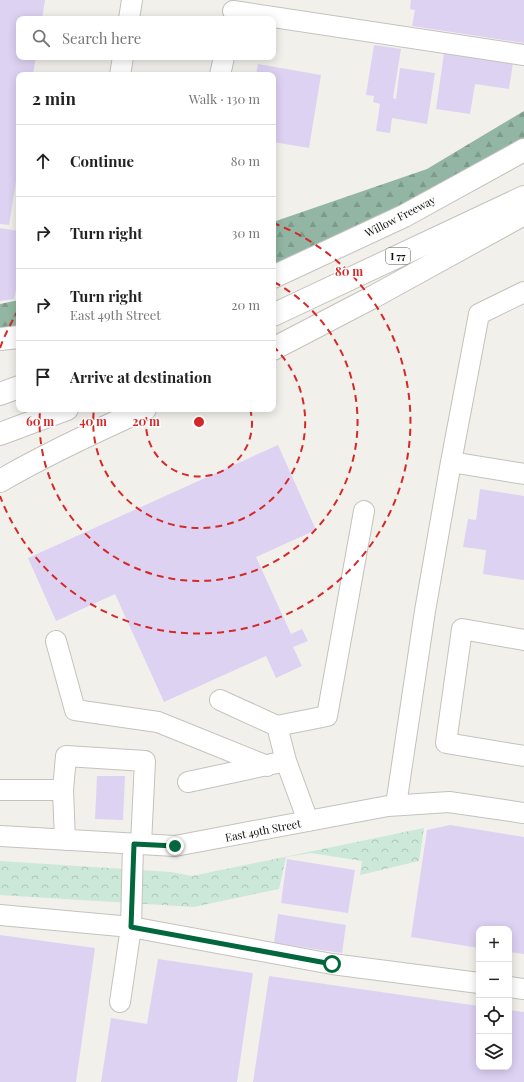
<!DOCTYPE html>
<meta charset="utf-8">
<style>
:root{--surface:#fff;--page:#f2f2f2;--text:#222;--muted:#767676;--line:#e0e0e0}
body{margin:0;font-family:"Playfair Display",serif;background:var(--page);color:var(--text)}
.controls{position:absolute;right:12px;bottom:12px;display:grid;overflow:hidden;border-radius:8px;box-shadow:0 2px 10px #0003}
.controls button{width:36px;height:36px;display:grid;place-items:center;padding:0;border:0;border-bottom:1px solid var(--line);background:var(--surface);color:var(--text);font:20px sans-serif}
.stop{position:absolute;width:12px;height:12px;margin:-9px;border:3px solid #02673c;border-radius:50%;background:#fff}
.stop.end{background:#02673c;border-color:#fff;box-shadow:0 1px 4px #0008}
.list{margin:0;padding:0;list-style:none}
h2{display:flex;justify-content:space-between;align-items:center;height:52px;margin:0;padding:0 16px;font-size:17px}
h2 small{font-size:13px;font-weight:400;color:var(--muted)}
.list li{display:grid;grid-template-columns:26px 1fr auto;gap:12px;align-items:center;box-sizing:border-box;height:72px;padding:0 16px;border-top:1px solid var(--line)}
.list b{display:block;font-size:15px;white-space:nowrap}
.list p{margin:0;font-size:13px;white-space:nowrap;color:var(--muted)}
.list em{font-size:13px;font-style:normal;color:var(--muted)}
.icon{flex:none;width:22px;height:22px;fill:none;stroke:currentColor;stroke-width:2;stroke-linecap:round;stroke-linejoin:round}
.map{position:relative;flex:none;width:524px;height:1082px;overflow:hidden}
.search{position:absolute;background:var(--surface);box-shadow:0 2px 10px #0003;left:16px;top:16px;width:260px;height:44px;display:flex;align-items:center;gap:10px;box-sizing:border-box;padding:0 14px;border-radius:8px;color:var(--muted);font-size:15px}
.panel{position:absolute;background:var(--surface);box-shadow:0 2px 10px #0003;left:16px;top:72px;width:260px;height:340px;border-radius:8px}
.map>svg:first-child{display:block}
.forest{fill:url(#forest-firs)}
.park{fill:url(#park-crowns)}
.building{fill:#ded2f3}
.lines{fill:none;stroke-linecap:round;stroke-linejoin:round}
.minor-casing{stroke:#c4c2bd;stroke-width:22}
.highway-casing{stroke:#c4c2bd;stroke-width:24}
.minor{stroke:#fff;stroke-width:20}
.highway{stroke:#fff;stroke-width:22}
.route{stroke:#02673c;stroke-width:5}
.ring{fill:none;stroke:#d62828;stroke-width:2;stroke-dasharray:7 5}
.labels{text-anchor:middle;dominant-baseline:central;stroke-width:3;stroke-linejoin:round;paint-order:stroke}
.shield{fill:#fff;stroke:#565654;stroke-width:1}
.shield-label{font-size:10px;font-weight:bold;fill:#0e0d0b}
.street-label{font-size:11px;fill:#0e0d0b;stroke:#fff}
.centre{fill:#d62828;stroke:#fff;stroke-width:2}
.ring-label{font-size:12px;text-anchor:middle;font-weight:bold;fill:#d62828;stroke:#fff;stroke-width:3;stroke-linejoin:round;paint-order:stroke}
</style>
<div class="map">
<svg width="524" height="1082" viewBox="0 0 524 1082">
<defs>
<pattern id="forest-firs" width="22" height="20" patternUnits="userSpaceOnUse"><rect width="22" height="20" fill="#92b6a3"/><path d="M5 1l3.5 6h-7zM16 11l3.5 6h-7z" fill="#7d9b8b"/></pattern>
<pattern id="park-crowns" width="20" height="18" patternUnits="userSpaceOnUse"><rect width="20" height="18" fill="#cbe8d9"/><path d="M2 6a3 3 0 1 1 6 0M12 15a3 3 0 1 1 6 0" fill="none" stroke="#adc6b9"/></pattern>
</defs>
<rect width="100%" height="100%" fill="#f2f0eb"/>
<path class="forest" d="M524 111V150L273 277V222L427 169Z
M19 300V337L0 339V304Z"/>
<path class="park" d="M424 828 419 861 360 875 362 861 311 853 286 857 279 889 194 907 0 895V861L171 872 192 876Z"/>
<path class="building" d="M0 0H45L42 19H19V57H36L33 75H19V162L9 225 0 224Z
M411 0H524V43L412 26 415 10 410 9Z
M374 45 401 49 393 98 396 99 400 68 435 73 427 124 392 118 390 133 376 131 380 104 373 102 374 96 366 95Z
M445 46 514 56 509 89 475 84 470 114 436 109Z
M258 64 321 75 309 148 273 142V75H256Z
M0 228 19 231V275L14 299 0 301Z
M278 445 316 530 256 557 291 634 302 629 308 641 293 647 302 666 276 678 266 656 164 702 115 594 56 621 28 558Z
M480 489 524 496V580L483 574 486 550 463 547 468 519 476 520Z
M97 776H125L123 820 95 819Z
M450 825 524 837V954L509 952V929H479V948L411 937 427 830Z
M287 859 355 870 348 913 281 903Z
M278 914 346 925 342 953 274 943Z
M0 935 95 948 76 1082H0Z
M158 959 253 973 237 1082H101L111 1018 147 1024Z
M269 976 479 1006V1067H509V1010L524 1012V1082H253Z"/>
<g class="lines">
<defs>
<path id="minor" d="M233 11 524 55
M129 19 132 0
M120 75 123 57
M220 75 224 57
M451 462 479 314 524 292
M524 640 462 629 446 743 524 756
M56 641 75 710 158 722 267 766
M220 700 277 726
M286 761 277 726 327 716 364 511
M188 782 286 761 308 821
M0 790H63L65 840
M63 790 66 756 145 761 141 844
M396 805 425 611 451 462 524 474
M0 836 175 846 388 806 449 802 524 813
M0 915 131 927 332 964 479 983
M509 987 524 989
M120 1002 131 927 133 844"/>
<path id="highway" d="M273 277 404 216 524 150
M273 315 524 197
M0 339 19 337
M273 349 373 297 524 214
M0 394 19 387
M0 434 67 409
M0 481C46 454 96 431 145 409"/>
</defs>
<use href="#minor" class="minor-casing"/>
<use href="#highway" class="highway-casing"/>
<use href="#minor" class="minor"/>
<use href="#highway" class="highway"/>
</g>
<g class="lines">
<path class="route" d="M175 846 134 844 131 927 332 964"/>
</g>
<g class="ring">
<path d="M250 409A53 53 0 1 1 148 409"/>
<path d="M273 346A106 106 0 1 1 94 409"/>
<path d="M274 282A159 159 0 1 1 40 410"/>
<path d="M0 348A212 212 0 0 1 18 311M273 223A212 212 0 1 1 0 496"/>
</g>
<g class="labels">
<rect class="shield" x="386" y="248" width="24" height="16" rx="3"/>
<g class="shield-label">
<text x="398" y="256">I 77</text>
</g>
<g class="street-label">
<text transform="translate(400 216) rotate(-27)">Willow Freeway</text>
<text transform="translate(263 830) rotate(-11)">East 49th Street</text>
</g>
</g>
<circle cx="199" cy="422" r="6" class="centre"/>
<g class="ring-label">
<text x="349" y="276">80 m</text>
<text x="40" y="426">60 m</text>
<text x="93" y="426">40 m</text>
<text x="146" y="426">20 m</text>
</g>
</svg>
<div class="controls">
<button>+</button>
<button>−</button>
<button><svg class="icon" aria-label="locate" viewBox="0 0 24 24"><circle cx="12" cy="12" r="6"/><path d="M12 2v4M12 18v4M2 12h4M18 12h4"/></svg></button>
<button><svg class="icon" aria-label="layers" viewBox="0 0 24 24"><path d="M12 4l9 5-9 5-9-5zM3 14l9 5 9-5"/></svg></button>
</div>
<div class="stop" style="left:332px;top:964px"></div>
<div class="stop end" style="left:175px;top:846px"></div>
<div class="search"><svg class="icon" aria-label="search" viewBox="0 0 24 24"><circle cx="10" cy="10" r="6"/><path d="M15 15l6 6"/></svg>Search here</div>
<section class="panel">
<h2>2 min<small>Walk · 130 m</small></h2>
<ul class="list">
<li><svg class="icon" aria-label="ahead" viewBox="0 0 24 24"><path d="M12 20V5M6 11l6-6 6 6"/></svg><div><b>Continue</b></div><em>80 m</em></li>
<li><svg class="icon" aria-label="right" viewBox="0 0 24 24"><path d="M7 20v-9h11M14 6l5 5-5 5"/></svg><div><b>Turn right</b></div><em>30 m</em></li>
<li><svg class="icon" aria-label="right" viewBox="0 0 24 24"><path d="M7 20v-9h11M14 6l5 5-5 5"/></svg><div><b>Turn right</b><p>East 49th Street</p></div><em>20 m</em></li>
<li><svg class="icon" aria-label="arrive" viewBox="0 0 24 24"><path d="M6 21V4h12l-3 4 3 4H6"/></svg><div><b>Arrive at destination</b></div></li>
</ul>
</section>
</div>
